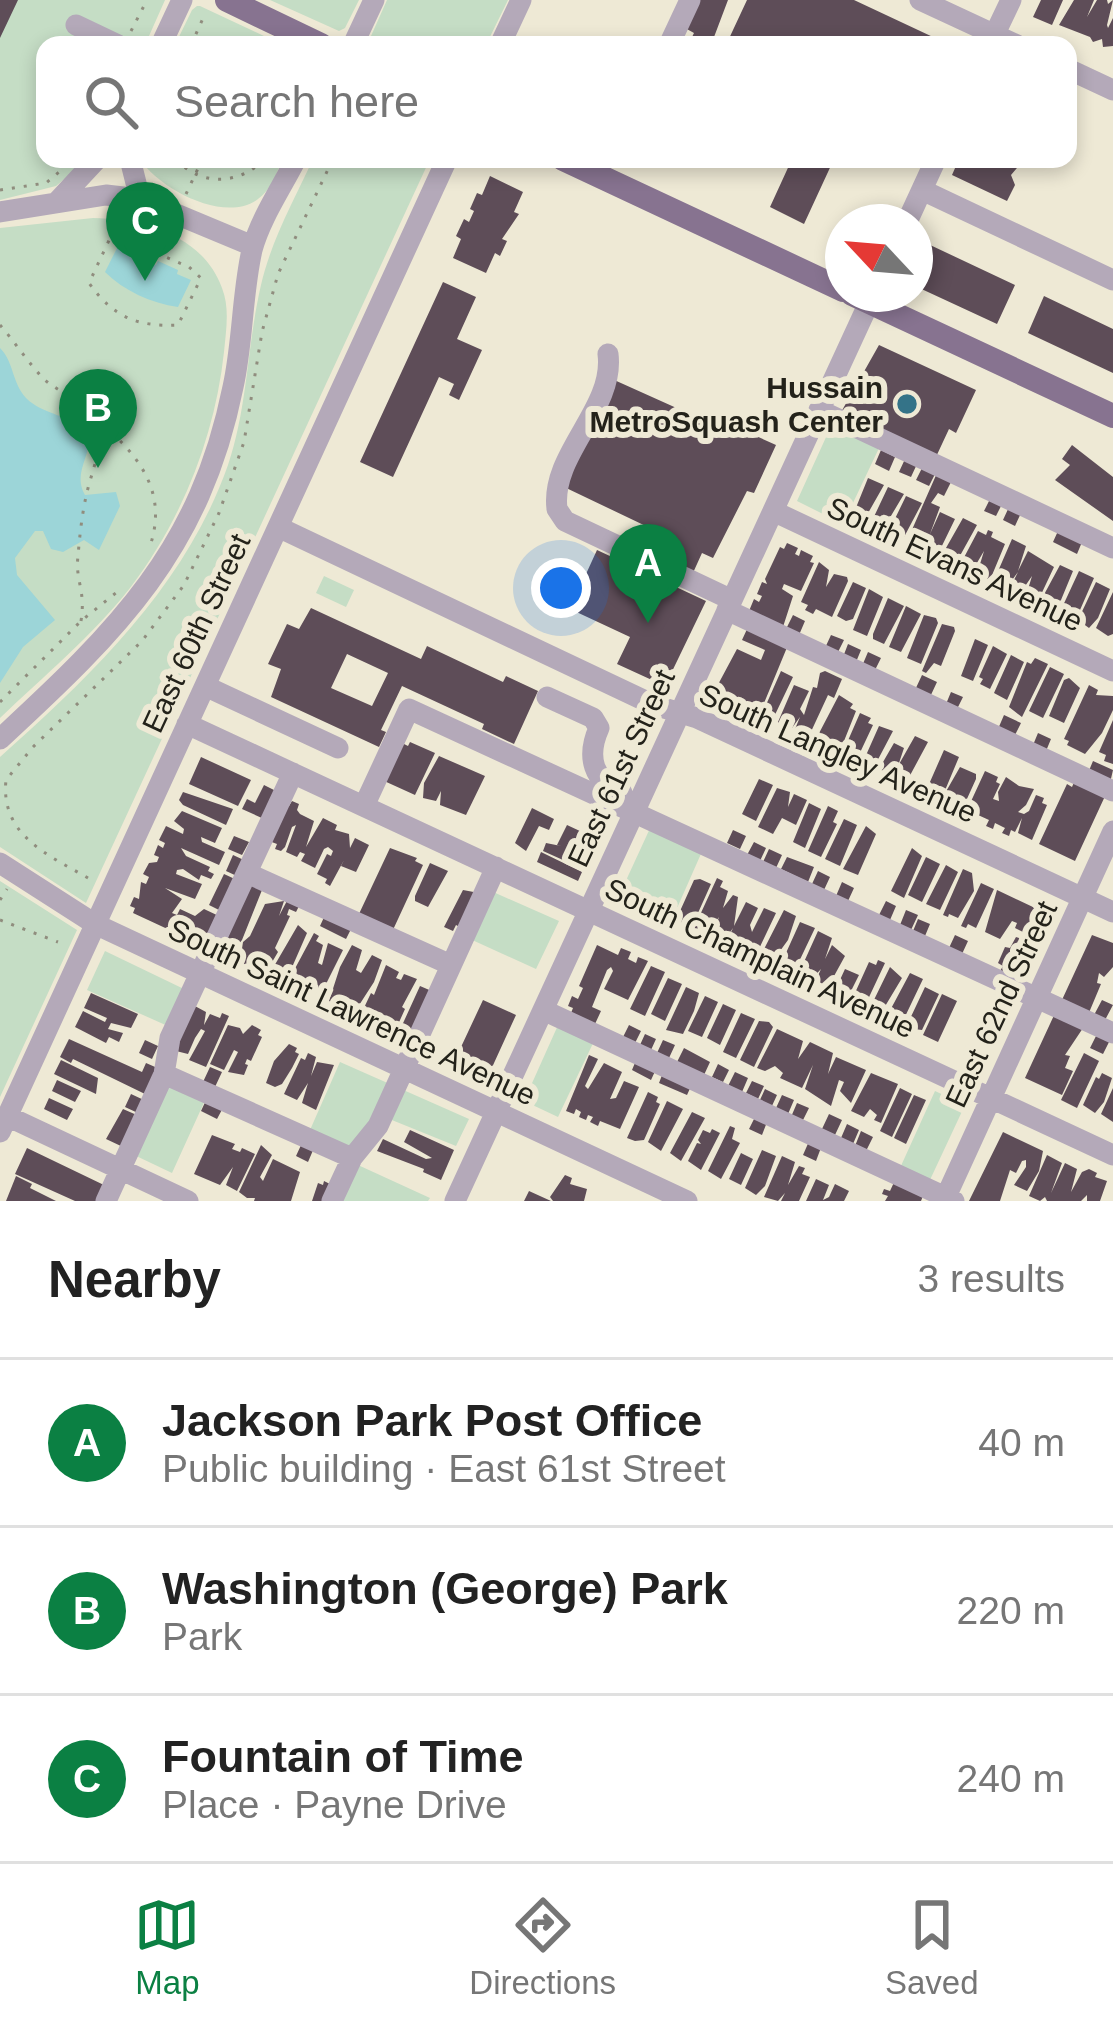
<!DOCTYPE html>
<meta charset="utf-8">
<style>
:root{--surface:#fff;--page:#f2f2f2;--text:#222;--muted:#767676;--line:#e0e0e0;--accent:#0b8043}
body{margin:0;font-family:Arial,sans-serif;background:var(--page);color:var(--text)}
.compass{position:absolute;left:825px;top:204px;width:108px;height:108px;border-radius:50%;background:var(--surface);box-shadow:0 6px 18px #0003;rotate:296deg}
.you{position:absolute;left:561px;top:588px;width:42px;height:42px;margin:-30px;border:9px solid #fff;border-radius:50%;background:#1a73e8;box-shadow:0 0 0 18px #1a73e833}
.badge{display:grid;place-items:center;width:78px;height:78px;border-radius:50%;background:var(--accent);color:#fff;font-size:39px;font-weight:700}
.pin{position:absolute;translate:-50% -99px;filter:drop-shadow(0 3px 6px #0008)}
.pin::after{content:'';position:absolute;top:63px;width:42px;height:36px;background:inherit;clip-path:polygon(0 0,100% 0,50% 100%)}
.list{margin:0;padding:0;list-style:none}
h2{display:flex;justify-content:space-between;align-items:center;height:156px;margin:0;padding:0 48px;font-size:51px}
h2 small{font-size:39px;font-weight:400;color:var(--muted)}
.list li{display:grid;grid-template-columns:78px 1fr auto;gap:36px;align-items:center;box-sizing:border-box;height:168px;padding:0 48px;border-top:3px solid var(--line)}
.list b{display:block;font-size:45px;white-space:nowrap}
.list p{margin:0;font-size:39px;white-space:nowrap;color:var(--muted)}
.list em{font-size:39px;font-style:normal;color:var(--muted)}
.icon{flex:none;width:66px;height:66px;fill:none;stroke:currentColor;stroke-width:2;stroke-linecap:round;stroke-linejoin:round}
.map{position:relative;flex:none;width:1113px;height:1201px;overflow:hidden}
.search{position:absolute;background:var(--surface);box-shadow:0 6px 18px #0003;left:36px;right:36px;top:36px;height:132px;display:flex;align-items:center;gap:30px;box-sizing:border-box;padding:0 42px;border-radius:24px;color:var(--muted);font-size:45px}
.sheet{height:660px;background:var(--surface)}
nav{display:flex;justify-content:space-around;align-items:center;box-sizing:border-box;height:168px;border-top:3px solid var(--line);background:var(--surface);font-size:33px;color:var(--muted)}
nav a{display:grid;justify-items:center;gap:6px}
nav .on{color:var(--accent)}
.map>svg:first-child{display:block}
.green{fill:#c5ddc5}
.water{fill:#9cd5d8}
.building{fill:#5e4d58;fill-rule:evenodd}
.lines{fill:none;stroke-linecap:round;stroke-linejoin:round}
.path{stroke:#908d7e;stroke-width:3;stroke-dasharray:3 9;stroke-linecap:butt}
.minor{stroke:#b4a9b9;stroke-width:21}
.major{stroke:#877390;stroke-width:24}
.poi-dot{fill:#347388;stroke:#eee9d5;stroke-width:4.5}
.labels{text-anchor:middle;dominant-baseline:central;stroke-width:12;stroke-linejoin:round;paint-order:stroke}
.poi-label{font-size:30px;font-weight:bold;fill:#23221a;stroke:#eee9d5;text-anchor:end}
.street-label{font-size:30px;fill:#23221a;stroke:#eee9d5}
</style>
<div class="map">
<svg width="1113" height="1201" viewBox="0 0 1113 1201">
<rect width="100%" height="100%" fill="#eee9d5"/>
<path class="green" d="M0 0H165L145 45H45V159H88L56 186 0 200Z
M270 0H359L345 28 339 31Z
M387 0H508L486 45H371V36Z
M197 6H200L283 45H175L192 10Z
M140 159H283C276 174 271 190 258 199 225 224 159 189 140 159Z
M313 159H430L86 903 0 847V757C93 674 186 585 228 465 248 406 247 345 261 285 271 241 294 200 313 159Z
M93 218C143 219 203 235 222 288 230 308 226 331 224 352 215 436 182 520 130 588 92 636 44 676 0 718V228Z
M832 424 880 446 843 524 797 501Z
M324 576 354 590 346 607 316 593Z
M652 824 704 847 670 924 617 900Z
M0 881 77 930 0 1097Z
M491 891 559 921 536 969 470 939Z
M105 951 186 990 170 1027 87 990Z
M559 1023 595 1039 558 1117 524 1101Z
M340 1062 469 1119 456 1146 377 1114 352 1149 310 1130Z
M165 1078 207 1096 172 1173 130 1153Z
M935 1091 965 1105 929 1182 900 1168Z
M358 1165 430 1198 428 1201H340Z"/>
<path class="water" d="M118 246 152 258 150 262 156 265 158 261 178 270 177 274 191 280 178 307C151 303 124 291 105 272Z
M0 348C14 362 12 383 26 398 44 416 69 412 90 437 89 458 73 475 85 495L116 492 120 506 99 550 84 540 63 552 51 549 43 531H35L15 558 17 575 55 620 23 647 0 683Z"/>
<path class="building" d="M0 0H18L0 38Z
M698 0H728L711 45 691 39 694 33 685 28Z
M747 0H854L950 45H726Z
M1041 0H1063L1052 25 1033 17Z
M1074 0H1094L1087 17 1097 0H1107L1108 4 1113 0 1107 25 1108 28 1113 18V46L1103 47 1102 39 1093 42 1090 37 1059 25Z
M792 159H834L804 224 770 207Z
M959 159 1022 162 1011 175 1015 185 1007 201 952 175Z
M490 176 523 192 514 212 519 214 502 239 507 241 500 256 495 253 486 273 453 258 461 239 456 236 464 219 469 222 474 211 470 209 477 193 482 195Z
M928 244 1015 285 997 324 915 286V271Z
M443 282 476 297 457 339 482 350 459 400 449 395 454 384 439 377 393 477 360 462Z
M1044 296 1113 329V373L1028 333Z
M879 345 976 390 956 433 949 429 935 459 840 414Z
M612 379 721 428 725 422 776 445 754 493 747 491 713 558 702 553 692 575 664 561 673 539 562 486Z
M1072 445 1113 477V521L1055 480 1070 465 1062 459Z
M881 450 895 457 889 471 875 464Z
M905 459 917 464 911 477 899 472Z
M922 468 935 474 929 486 916 480Z
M937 473 952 480 944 496 938 493 931 503 940 507 930 534 940 512 955 519 938 554 934 555 907 541Z
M868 478 884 485 863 522 853 515Z
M888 487 904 494 882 531 871 523Z
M906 496 922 503 903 539 889 531Z
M990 499 1002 504 996 516 984 511Z
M1009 507 1021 513 1015 526 1003 520Z
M963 518 977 525 956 563 947 561 942 555Z
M988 530 993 532 991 537 1005 544 990 580 977 574 984 551 971 573 960 565 978 531 986 535Z
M1058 531 1082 542 1077 554 1053 542Z
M1012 539 1026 546 1018 571 1028 551 1054 567 1038 601 1026 596 1032 576 1019 595 1010 588 1018 572 1004 591 992 585Z
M787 543 798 548 795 554 799 556 801 550 813 556 810 562 814 563 801 591 784 584 782 589 793 596 782 630 749 611 754 599 759 602 762 596 757 594 762 582 767 584 765 579 780 547 784 549Z
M597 550 706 601 665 686 617 664 630 637 570 609Z
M819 562 829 570 826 587 834 574 847 577 848 581 832 617 816 609 813 614 805 610 808 605 801 602Z
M1060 565 1073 571 1061 600 1051 610 1040 602Z
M1079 571 1094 578 1080 610 1071 619 1060 612Z
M853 582 866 588 853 619 846 621 837 616Z
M1096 582 1110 589 1098 618 1089 628 1078 620Z
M869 589 883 597 867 636 853 630Z
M1113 592V634L1108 636 1096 628Z
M888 598 904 606 884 644 873 639V634Z
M906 606 921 614 901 652 889 647Z
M311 608 421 659 427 646 503 682 506 676 538 691 514 744 482 729 484 724 402 686 381 730 386 732 379 747 271 697 281 669 268 664 287 624 299 629ZM347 654 388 673 372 706 331 688Z
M793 615 805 621 799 635 786 629Z
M924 615 936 618 938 623 921 664 907 658Z
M942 624 954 627 955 631 941 666 934 663 926 673 922 671Z
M748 627 788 645 757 720 750 717 753 709 741 704 738 711 724 705 727 697 714 692 737 649 761 660 765 650 742 640Z
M831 635 844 640 837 654 825 648Z
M975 639 988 645 973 681 961 676Z
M848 644 861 650 856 662 843 657Z
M993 646 1007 654 990 689 980 684 983 679 979 677Z
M868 652 881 658 874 672 862 666Z
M1011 655 1024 662 1007 700 994 693Z
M1035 658 1048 664 1022 717 1009 707 1027 662 1031 664Z
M1050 667 1064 674 1043 718 1029 711Z
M781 671 793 677 772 721 762 714Z
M825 671 842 679 834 698 828 695 809 736 795 729 800 717 792 728H784L778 722 794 685 809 691 800 709 804 715 813 687 817 688 820 673Z
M922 675 937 682 930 697 915 690Z
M1069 678 1080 688 1064 723 1049 716 1064 680Z
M1089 685 1098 690 1096 695 1113 696V710L1102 733 1085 754 1067 745 1069 741 1064 739Z
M951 692 963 697 957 709 946 704Z
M839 695 853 704 850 708 856 711 840 751 816 739Z
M860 713 871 718 868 723 873 725 857 759 843 752Z
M1004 715 1021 723 1014 737 998 729Z
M1113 720V764L1104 761 1106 755 1099 752Z
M879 726 893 731 873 769 863 762Z
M1038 733 1051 739 1046 751 1033 745Z
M915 736 928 742 907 781 894 776 896 770 892 775 879 769 894 743 904 748 898 766Z
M400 742 408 746 410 742 435 753 415 795 382 780Z
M944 750 959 757 946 788 937 798 926 791Z
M439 756 485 776 466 815 440 805 441 791 436 801 423 798 424 783Z
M201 757 251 780 238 806 189 784Z
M1093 761 1113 770 1110 783 1088 773Z
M960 767 976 774V779L961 812 940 802Z
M985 771 998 777 996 782 1000 784 993 799 999 801 998 792 1006 777 1019 786 1034 789 1026 805 1018 812 1024 814 1029 811 1036 795 1044 798 1042 803 1047 805 1032 840 1018 833 1022 818 1015 832 1011 830 1009 836 1002 833 1005 828 995 823 993 829 986 826 989 820 967 810Z
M759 779 773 785 756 821 742 814Z
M1075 780 1106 794 1075 861 1039 844 1067 784 1072 787Z
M264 785 278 792 264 819 242 809 247 799 255 803Z
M777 788 790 792 788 807 794 794 807 800 796 825 782 818 773 834 758 827Z
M183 792 233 809 226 825 183 805 179 800Z
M292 801 299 804 297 810 300 814 314 821 306 847 323 818 337 825 335 830 349 834 350 848 355 838 369 845 356 872 341 866 344 860 330 886 325 883 327 879 317 874 327 854 331 856 333 851 328 847 324 849 315 868 301 861 305 854 300 852 297 857 286 852 296 825 292 827 285 847 281 851 275 849 277 844 269 841 286 804 289 806Z
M809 803 821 809 805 848 793 842Z
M828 806 838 811 833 822 837 824 821 857 808 851Z
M532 808 554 819 549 830 539 826 526 851 515 843Z
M182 811 222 828 215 843 201 837 202 842 225 852 219 865 181 848 186 856 210 867 208 871 214 874 211 879 201 875 199 880 183 869 177 870 176 874 202 884 195 899 165 888 182 899 172 913 177 915 180 909 195 916 204 909 221 917 207 946 191 935 189 939 133 913 135 908 130 906 134 897 139 899 141 882 146 884 149 877 143 874 149 863 157 862 159 857 154 855 158 845 163 848 165 843 159 840 166 826 183 834 184 829 174 821Z
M844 819 857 825 840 866 825 859Z
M567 825 597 839 583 869 543 851 546 843 561 846 557 845Z
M866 826 876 834 858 875 843 869Z
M733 830 746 836 740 849 727 843Z
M234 836 249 842 242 855 228 849Z
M754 842 766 848 760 861 747 855Z
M390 848 417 858 415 861 423 865 392 932 358 916Z
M912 848 922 856 904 898 891 891Z
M769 849 782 855 776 868 763 862Z
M541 852 582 872 578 881 537 862Z
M233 855 246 861 239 877 226 871Z
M787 857 814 867 808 882 781 869Z
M926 857 940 864 922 902 908 895Z
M430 863 448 871 428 907 415 901V896Z
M946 865 958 872 940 910 926 904Z
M963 869 972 873 974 891 958 918 949 914 948 917 943 915Z
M818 871 830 877 824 890 812 884Z
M224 874 237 880 221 911 209 905Z
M717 878 723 881 720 887 728 891 723 908 733 895 738 897 734 926 746 902 758 908 750 925 752 932 764 908 776 913 757 953 728 939 733 928 722 944 711 939 719 917 710 930 694 928Z
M700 879 711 884 698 913 692 922 683 924 676 920 694 880Z
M253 880 264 885 242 940 228 957 220 953Z
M842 882 854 888 848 901 836 896Z
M981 883 994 889 976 928 968 924 966 928 961 926Z
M463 890 479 893 463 929 456 925 453 931 444 927Z
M997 890 1052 916 1021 982 999 973 1003 966 998 963 1005 947 1010 948 1016 937 1022 939 1025 933 1015 928 1017 923 1012 921 1000 939 985 932Z
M289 897 301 902 296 912 289 909 287 915 290 916 275 948 278 952 268 969 265 967 262 973 254 969 256 964 250 961 248 966 240 962 243 942 250 936 265 904 284 901 279 916Z
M886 901 896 906 890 920 879 915Z
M784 910 796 916 788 940 772 962 761 955Z
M906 910 918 915 911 930 900 925Z
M325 915 352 927 346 939 320 926Z
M918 919 930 924 925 936 913 931Z
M800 922 815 928 795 970 781 964Z
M298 925 307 933 286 981 276 976 278 971 273 968Z
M818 931 832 938 825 959 832 945 845 956 828 987 816 980 821 969 811 980 799 973Z
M314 933 319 936 316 941 323 945 318 963 322 965 328 943 343 950 321 994 304 982 301 988 293 984 295 978 291 976Z
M955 935 968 941 962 954 949 948Z
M1092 935 1113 943V967L1104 977 1099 973 1097 983 1101 984 1088 1015 1061 1002Z
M352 945 362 950 356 970 361 973 372 955 382 960 374 982 354 1013 345 1008 347 1003 341 1000 339 1005 329 1001 340 967Z
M597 945 618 955 621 948 631 952 628 959 636 963 638 957 648 961 628 1000 604 989 613 971 611 967 607 970 592 1007 601 1011 595 1024 571 1013 573 1008 568 1006 572 996 578 999 583 988 579 986Z
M878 960 885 963 863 1010 850 1004 869 962 876 965Z
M386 965 399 972 396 978 401 980 404 974 417 979 402 1007 405 1009 396 1029 391 1026 388 1031 380 1028 383 1022 376 1019 373 1024 362 1012 371 993 374 995Z
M651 966 665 972 645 1016 630 1009Z
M890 967 902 978 881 1013 871 1006Z
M845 969 859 975 846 1001 833 995Z
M910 973 923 979 901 1025 886 1018Z
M668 978 682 984 665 1021 651 1014Z
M420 986 434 992 412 1035H407L399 1032Z
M686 987 699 993 694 1011 683 1034 666 1030Z
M925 987 939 994 922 1030 914 1029 908 1023Z
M91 993 138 1014 131 1028 111 1023 108 1029 123 1033 119 1042 109 1037 106 1043 75 1027 83 1011 105 1022 107 1018 84 1008Z
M942 994 957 1001 938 1042 923 1035Z
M705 996 718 1002 702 1037 688 1031Z
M483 1000 516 1015 489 1074 484 1076 454 1062Z
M1102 1000 1113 1005 1105 1020 1094 1015Z
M723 1004 736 1010 720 1045 707 1038Z
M193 1005 206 1012 204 1025 210 1014 220 1018 222 1013 229 1016 206 1067 189 1060 205 1031 201 1029 195 1038 188 1054 172 1050Z
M1056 1011 1085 1025 1065 1055 1070 1056 1065 1068 1073 1071 1062 1095 1025 1078Z
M741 1013 755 1019 736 1058 723 1052Z
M759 1021 769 1022 773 1027 754 1067 740 1060Z
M228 1025 240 1028 243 1034 252 1025 261 1030 258 1035 262 1037 251 1061 247 1059 245 1064 248 1065 244 1075 228 1072 238 1052 234 1050 224 1070 210 1064Z
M629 1025 641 1031 635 1043 623 1037Z
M777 1029 803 1041 798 1059 810 1042 833 1053 828 1074 836 1057 866 1070 851 1103 840 1091 844 1082 839 1080 831 1106 805 1089 813 1065 802 1088 780 1078 783 1073 775 1066 765 1071 757 1068Z
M645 1034 656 1039 651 1050 640 1045Z
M1097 1034 1110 1040 1103 1054 1090 1048Z
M69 1039 142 1072 146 1063 162 1070 145 1094 73 1059 71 1063 60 1057Z
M145 1040 158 1046 152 1059 139 1053Z
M663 1040 675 1045 669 1058 657 1053Z
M289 1044 297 1048 295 1052 299 1054 292 1068 282 1084 275 1087 266 1083 274 1061Z
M684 1048 710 1062 704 1075 677 1062Z
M308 1053 316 1057 311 1076 317 1062 334 1065 316 1110 302 1103 308 1083 297 1100 284 1094 301 1058 305 1060Z
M1084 1053 1099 1061 1077 1108 1061 1100Z
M589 1055 598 1059 585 1086 588 1089 604 1063 622 1072 610 1099 616 1098 624 1081 639 1087 620 1129 600 1121 598 1126 590 1122 593 1117 588 1115 586 1120 579 1117 581 1112 576 1109 574 1114 566 1111Z
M637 1058 657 1067 651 1080 632 1070Z
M61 1060 98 1078 96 1094 54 1074Z
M718 1064 729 1070 723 1082 712 1077Z
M210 1067 222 1072 215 1087 203 1082Z
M664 1070 692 1084 687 1095 659 1083Z
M735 1072 748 1078 742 1092 728 1086Z
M871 1073 898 1084 881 1123 874 1120 877 1115 870 1109 864 1117 851 1111Z
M1102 1073 1112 1078 1104 1102 1095 1113 1083 1105 1096 1077 1099 1079Z
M57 1080 81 1091 75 1102 52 1091Z
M752 1081 764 1086 758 1099 746 1093Z
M900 1088 912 1094 892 1137 880 1131Z
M1113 1088V1122L1101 1114Z
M765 1089 777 1095 771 1108 759 1102Z
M648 1092 658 1097 656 1102 660 1104 644 1140 635 1141 627 1138Z
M131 1094 146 1101 140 1114 125 1107Z
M782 1095 794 1100 788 1114 776 1108Z
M914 1095 926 1100 906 1144 894 1138Z
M208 1096 225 1104 217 1119 201 1111Z
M49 1098 73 1109 67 1120 44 1109Z
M667 1101 683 1109 661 1151 648 1142Z
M797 1103 809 1108 802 1122 791 1117Z
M123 1109 139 1116 123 1147 106 1139Z
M692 1112 705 1118 681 1161 670 1153Z
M829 1114 842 1120 835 1135 822 1129Z
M755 1117 767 1122 762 1135 749 1129Z
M847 1124 859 1130 853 1144 841 1138Z
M730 1126 735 1128 732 1139 740 1143 721 1179 708 1171Z
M712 1129 720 1133 701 1170 688 1161 697 1143 701 1144 698 1140 703 1130 710 1133Z
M410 1130 454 1150 441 1180 423 1172 424 1169 377 1151 383 1139 426 1159 432 1158 404 1142Z
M861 1131 873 1137 866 1151 855 1146Z
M1003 1132 1043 1151 1039 1171 1027 1191 1014 1185 1026 1167V1160L1022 1161 1016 1173 1010 1170 1000 1201H969Z
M212 1135 235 1144 232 1149 240 1152 242 1148 255 1154 237 1191 226 1185 233 1167 220 1185 194 1174Z
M810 1139 822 1145 816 1161 803 1155Z
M302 1143 314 1148 308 1162 296 1156Z
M261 1145 272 1155 260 1177 263 1181 273 1159 300 1172 291 1201H254L255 1198H247L239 1192Z
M27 1148 106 1186 99 1201H75L15 1174Z
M762 1150 776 1156 765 1186 756 1195 745 1188Z
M741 1153 753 1159 741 1185 729 1179Z
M1047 1155 1062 1163 1051 1193 1065 1163 1077 1169 1071 1192 1082 1172 1089 1169 1097 1173 1095 1177 1107 1181 1100 1201H1087V1195L1081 1201H1047L1045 1197 1040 1201 1029 1196Z
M782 1156 795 1162 788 1185 799 1166 805 1168 802 1174 810 1177 799 1201H781L785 1193 778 1201 764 1197Z
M565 1175 572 1178 570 1184 587 1189 584 1201H553L550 1197Z
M16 1176 32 1184 30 1188 56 1201H6Z
M896 1178 925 1191 921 1201H885L888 1196 882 1194 884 1189 890 1191Z
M816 1179 829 1185 823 1200 829 1197 835 1184 849 1191 844 1201H806Z
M324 1181 334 1186 327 1201H312L318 1183 323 1185Z
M529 1191 551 1201H524Z"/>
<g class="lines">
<path class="path" d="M131 31 147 0
M191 45 204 16
M255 45 257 41
M176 159C201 187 239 185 265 159
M199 159 222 165 243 159
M0 190 46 183 59 172
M186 194 201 162
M112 234 189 267 201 278 178 325C137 327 113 317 89 283Z
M159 252 168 232
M0 325C14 341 27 361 42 377 48 384 57 388 65 394 115 434 174 475 150 546
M81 621C86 590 75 581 78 556 80 532 83 504 90 481 96 460 101 447 99 425
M0 702 81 621 117 592
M88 878C48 855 0 835 6 780L33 747 142 641 184 585 219 513 244 442 262 332 278 274 333 159
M0 900 7 889
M0 920 58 942"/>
<path class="minor" d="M920 0 1017 45
M76 25 118 45
M990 44 1011 0
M161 45 182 0
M353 45 374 0
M500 45 521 0
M669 45 690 0
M1068 69 1113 90
M130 159 140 199
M922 190 1113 280
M57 202 97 159
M0 212 106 195 140 199 253 246
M907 222 936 159
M608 354C615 409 550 454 557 509L565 521 732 600
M819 410 1113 548
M773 511 1113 671
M278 527 654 705 697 718 1113 912
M727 610 1113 791
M205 686 338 748
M547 697 593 718 599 728C586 757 593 781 622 793
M187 724 1113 1155
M0 739C118 630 200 550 233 387 243 342 242 294 252 250 260 219 282 187 296 159
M364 806 409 709 1113 1033
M0 863 95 924 687 1201
M247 873 451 965
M543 1010 954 1201
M164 1074 352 1158
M7 1116 188 1201
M0 1132 447 159
M106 1201 164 1074 170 1038 293 773
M332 1201 352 1158 378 1126 496 867
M455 1201 873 294
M944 1201 1113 831"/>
<path class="major" d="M227 0 321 45
M563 159 843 290
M852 294 1113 416"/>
</g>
<circle class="poi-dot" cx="907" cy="404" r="12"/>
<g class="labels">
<g class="poi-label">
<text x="883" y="387">Hussain<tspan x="883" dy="34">MetroSquash Center</tspan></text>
</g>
<g class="street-label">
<text transform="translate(955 564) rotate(25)">South Evans Avenue</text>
<text transform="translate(196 633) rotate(-65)">East 60th Street</text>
<text transform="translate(838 753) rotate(24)">South Langley Avenue</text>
<text transform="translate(621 768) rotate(-65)">East 61st Street</text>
<text transform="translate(760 958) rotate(25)">South Champlain Avenue</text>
<text transform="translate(1001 1004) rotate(-65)">East 62nd Street</text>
<text transform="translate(352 1012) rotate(25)">South Saint Lawrence Avenue</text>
</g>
</g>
</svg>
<svg class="compass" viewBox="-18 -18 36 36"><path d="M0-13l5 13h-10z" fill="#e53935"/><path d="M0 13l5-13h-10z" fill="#767676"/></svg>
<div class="you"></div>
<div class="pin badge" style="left:648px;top:623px">A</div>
<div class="pin badge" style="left:98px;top:468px">B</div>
<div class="pin badge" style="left:145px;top:281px">C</div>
<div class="search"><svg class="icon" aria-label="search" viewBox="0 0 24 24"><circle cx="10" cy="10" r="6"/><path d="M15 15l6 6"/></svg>Search here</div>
</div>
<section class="sheet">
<h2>Nearby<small>3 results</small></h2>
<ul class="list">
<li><span class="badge">A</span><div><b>Jackson Park Post Office</b><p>Public building · East 61st Street</p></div><em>40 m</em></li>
<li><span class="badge">B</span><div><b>Washington (George) Park</b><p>Park</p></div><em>220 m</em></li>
<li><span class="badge">C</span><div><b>Fountain of Time</b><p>Place · Payne Drive</p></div><em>240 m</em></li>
</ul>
</section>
<nav>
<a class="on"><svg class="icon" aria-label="map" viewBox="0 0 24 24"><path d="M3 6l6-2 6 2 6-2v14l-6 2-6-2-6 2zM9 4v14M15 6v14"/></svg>Map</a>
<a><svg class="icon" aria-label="directions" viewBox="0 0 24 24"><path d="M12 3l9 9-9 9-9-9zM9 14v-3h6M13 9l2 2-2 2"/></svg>Directions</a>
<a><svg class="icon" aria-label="saved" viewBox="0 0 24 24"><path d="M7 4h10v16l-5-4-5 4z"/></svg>Saved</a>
</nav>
